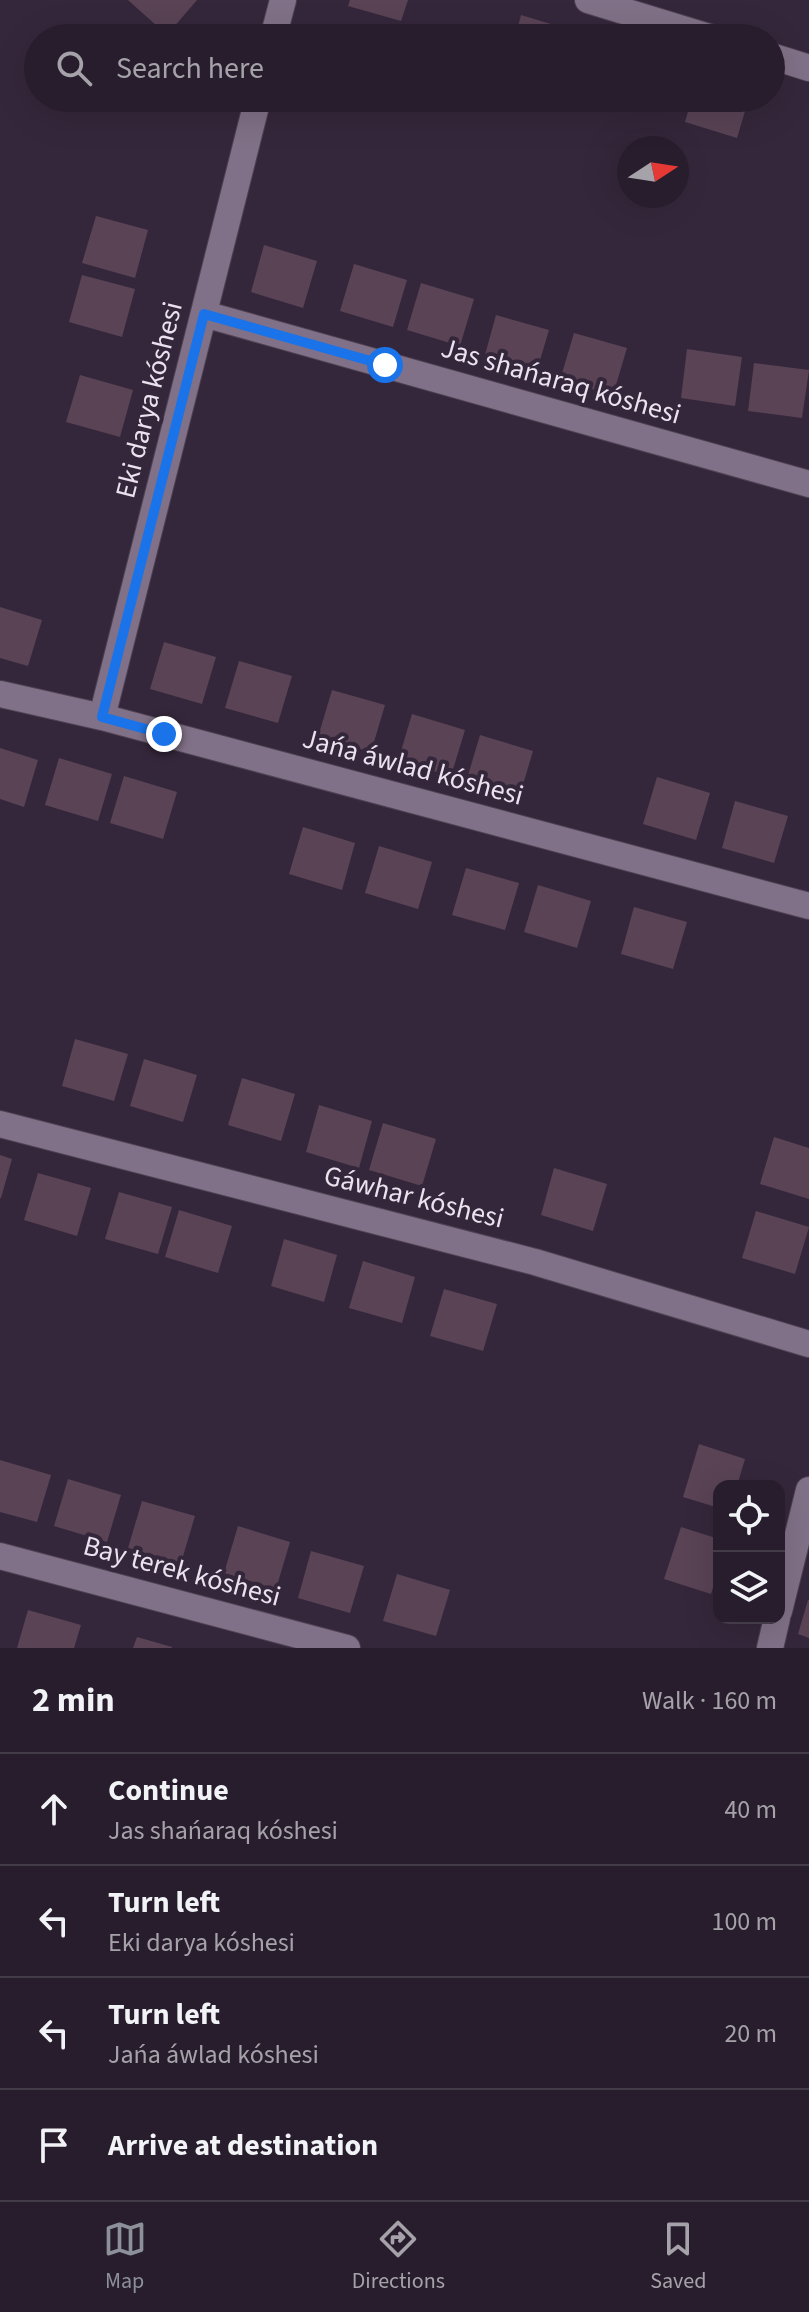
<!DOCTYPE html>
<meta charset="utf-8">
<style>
:root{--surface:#281d2c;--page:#302634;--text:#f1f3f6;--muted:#a5a2a9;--line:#443b48;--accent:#8c9099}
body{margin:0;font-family:"Source Sans 3",sans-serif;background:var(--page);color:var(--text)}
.controls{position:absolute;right:24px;bottom:24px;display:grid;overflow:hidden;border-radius:16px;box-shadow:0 8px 32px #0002}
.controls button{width:72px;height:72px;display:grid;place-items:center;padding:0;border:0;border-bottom:2px solid var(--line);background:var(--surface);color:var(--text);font:40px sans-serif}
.compass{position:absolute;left:617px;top:136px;width:72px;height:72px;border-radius:50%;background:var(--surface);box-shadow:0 8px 32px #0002;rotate:78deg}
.stop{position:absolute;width:24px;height:24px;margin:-18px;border:6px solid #1a73e8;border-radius:50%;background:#fff}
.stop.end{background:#1a73e8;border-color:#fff;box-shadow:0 2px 8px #0008}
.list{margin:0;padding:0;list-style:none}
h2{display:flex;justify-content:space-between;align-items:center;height:104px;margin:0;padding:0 32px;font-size:34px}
h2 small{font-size:26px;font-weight:400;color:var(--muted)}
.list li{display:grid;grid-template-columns:52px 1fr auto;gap:24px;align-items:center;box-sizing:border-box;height:112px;padding:0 32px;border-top:2px solid var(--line)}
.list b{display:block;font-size:30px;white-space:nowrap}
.list p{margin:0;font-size:26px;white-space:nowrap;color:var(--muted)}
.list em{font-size:26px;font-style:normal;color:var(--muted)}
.icon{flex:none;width:44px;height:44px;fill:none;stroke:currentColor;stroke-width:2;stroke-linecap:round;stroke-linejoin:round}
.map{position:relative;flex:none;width:809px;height:1648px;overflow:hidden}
.search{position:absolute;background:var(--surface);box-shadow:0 8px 32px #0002;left:24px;right:24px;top:24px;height:88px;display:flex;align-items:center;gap:20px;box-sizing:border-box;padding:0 28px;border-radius:44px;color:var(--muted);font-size:30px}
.sheet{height:552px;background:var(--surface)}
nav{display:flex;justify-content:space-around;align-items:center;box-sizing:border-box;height:112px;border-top:2px solid var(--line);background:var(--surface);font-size:22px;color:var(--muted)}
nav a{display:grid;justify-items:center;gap:4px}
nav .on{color:var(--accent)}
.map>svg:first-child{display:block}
.building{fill:#594355}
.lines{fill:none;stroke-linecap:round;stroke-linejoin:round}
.minor-casing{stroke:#4e4253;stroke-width:28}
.minor{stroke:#817188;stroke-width:26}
.route{stroke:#1a73e8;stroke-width:10}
.labels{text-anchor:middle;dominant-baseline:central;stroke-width:8;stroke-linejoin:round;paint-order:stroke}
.street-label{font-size:28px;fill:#ebe2ef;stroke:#35273b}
</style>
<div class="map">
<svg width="809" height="1648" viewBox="0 0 809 1648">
<rect width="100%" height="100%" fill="#35273b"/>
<path class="building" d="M128 0H197L167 35Z
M350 0H408L401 21 348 6Z
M521 15 574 31 572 38H515Z
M608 98H646L643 109Z
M692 98H749L737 138 685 122Z
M96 216 148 230 135 278 82 263Z
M264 245 317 261 303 308 251 292Z
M354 264 407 280 393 327 340 311Z
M82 275 135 289 122 337 69 322Z
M421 283 474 299 460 346 407 330Z
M496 315 549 330 535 377 483 362Z
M574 333 627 348 613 395 560 380Z
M687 349 742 357 735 406 681 398Z
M754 363 809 370 802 418 748 411Z
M80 375 133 390 120 437 66 422Z
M0 607 42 620 28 666 0 658Z
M164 642 216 657 202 704 150 689Z
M239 661 292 676 278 723 225 708Z
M332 690 385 705 371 752 318 737Z
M412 714 465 730 451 776 398 761Z
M480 735 533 751 519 798 466 782Z
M0 748 38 760 24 807 0 799Z
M59 758 112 774 98 821 45 805Z
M124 776 177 792 163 839 110 823Z
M657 777 710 793 696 840 643 824Z
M735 801 788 816 774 863 722 848Z
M303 827 355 843 342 890 289 874Z
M379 846 432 862 418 909 365 893Z
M466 868 519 883 505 930 452 915Z
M538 885 591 901 577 948 524 932Z
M634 907 687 922 673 969 621 954Z
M75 1039 128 1054 114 1101 62 1086Z
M144 1059 197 1075 183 1122 130 1106Z
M242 1078 295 1094 281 1141 228 1125Z
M319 1105 372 1121 359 1168 306 1152Z
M383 1123 436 1139 422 1186 369 1170Z
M774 1137 809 1148V1199L760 1184Z
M0 1155 12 1159 1 1198H0Z
M554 1168 607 1184 593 1231 541 1215Z
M38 1173 91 1188 77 1236 24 1220Z
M119 1192 172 1207 158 1254 105 1239Z
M179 1210 232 1226 218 1273 165 1257Z
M756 1211 809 1227 795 1274 742 1258Z
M284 1239 337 1255 324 1302 271 1286Z
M363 1261 415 1277 402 1323 349 1308Z
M444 1289 497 1304 483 1351 430 1336Z
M699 1444 745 1459 737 1486H719V1508L683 1497Z
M0 1460 51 1475 37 1522 0 1512Z
M68 1479 121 1495 107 1542 54 1526Z
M142 1501 195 1516 181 1563 128 1548Z
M238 1526 290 1542 276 1589 224 1573Z
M681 1527 719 1539V1568L711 1594 664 1579Z
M311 1551 364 1566 350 1613 298 1598Z
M397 1574 450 1590 436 1636 383 1621Z
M808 1600H809V1638L798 1634Z
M28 1610 81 1625 74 1648H17Z
M137 1637 172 1647V1648H133Z"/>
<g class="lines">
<defs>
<path id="minor" d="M588 0 712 38
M273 38 283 0
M771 56 809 68
M204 314 809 484
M0 694 102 717 809 906
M102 717 258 98
M0 1124 535 1262 809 1344
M0 1556 347 1648
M779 1611 809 1490
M770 1648 777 1618"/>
</defs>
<use href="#minor" class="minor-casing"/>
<use href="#minor" class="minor"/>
</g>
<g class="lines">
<path class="route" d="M164 734 102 717 204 314 385 365"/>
</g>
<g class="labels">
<g class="street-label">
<text transform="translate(561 381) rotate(16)">Jas shańaraq kóshesi</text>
<text transform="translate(149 400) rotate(-76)">Eki darya kóshesi</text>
<text transform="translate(413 767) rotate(15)">Jańa áwlad kóshesi</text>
<text transform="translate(414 1197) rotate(14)">Gáwhar kóshesi</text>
<text transform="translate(182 1571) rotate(15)">Bay terek kóshesi</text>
</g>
</g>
</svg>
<div class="controls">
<button><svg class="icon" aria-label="locate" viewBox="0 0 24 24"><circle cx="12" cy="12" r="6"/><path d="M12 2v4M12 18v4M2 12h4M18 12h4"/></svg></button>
<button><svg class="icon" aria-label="layers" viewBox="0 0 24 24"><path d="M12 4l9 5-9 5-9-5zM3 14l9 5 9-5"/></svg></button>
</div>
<svg class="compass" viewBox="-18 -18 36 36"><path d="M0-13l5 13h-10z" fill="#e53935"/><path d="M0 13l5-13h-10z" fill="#a5a2a9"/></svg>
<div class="stop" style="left:385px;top:365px"></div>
<div class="stop end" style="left:164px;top:734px"></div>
<div class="search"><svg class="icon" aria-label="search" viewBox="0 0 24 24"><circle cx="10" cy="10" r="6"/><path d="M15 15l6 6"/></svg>Search here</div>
</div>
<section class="sheet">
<h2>2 min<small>Walk · 160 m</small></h2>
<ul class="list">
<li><svg class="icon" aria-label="ahead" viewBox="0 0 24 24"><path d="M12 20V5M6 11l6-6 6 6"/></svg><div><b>Continue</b><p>Jas shańaraq kóshesi</p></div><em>40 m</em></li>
<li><svg class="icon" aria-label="left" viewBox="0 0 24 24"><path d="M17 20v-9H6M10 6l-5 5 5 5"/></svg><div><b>Turn left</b><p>Eki darya kóshesi</p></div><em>100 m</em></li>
<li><svg class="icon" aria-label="left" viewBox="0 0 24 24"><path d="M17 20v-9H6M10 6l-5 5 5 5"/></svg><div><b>Turn left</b><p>Jańa áwlad kóshesi</p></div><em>20 m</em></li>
<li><svg class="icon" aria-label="arrive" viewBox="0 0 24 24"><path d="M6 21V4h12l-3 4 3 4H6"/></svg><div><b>Arrive at destination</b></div></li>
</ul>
</section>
<nav>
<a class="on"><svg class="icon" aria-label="map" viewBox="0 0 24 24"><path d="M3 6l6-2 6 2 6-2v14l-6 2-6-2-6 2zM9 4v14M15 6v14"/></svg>Map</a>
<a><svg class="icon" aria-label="directions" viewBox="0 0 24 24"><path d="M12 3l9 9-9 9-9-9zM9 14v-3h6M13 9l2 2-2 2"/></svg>Directions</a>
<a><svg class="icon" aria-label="saved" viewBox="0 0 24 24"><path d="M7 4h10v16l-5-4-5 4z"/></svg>Saved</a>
</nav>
